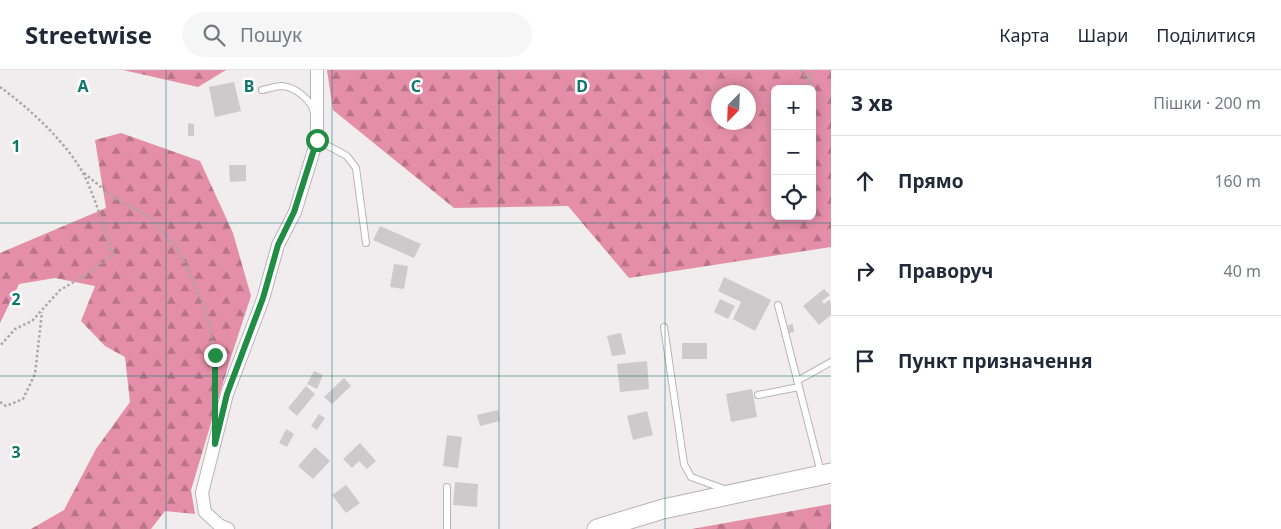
<!DOCTYPE html>
<html lang="uk">
<meta charset="utf-8">
<style>
:root{--surface:#fff;--page:#f6f6f7;--text:#1f2937;--muted:#747a83;--line:#e0e1e3}
body{margin:0;font-family:"Noto Sans",sans-serif;background:var(--page);color:var(--text)}
.controls{position:absolute;right:15px;top:15px;display:grid;overflow:hidden;border-radius:8px;box-shadow:0 2px 12px #0003}
.controls button{width:45px;height:45px;display:grid;place-items:center;padding:0;border:0;border-bottom:1px solid var(--line);background:var(--surface);color:var(--text);font:25px sans-serif}
.compass{position:absolute;left:711px;top:15px;width:45px;height:45px;border-radius:50%;background:var(--surface);box-shadow:0 2px 12px #0003;rotate:203deg}
.stop{position:absolute;width:15px;height:15px;margin:-11px;border:4px solid #208c44;border-radius:50%;background:#fff}
.stop.end{background:#208c44;border-color:#fff;box-shadow:0 1px 5px #0008}
.list{margin:0;padding:0;list-style:none}
h2{display:flex;justify-content:space-between;align-items:center;height:65px;margin:0;padding:0 20px;font-size:21px}
h2 small{font-size:16px;font-weight:400;color:var(--muted)}
.list li{display:grid;grid-template-columns:32px 1fr auto;gap:15px;align-items:center;box-sizing:border-box;height:90px;padding:0 20px;border-top:1px solid var(--line)}
.list b{display:block;font-size:19px;white-space:nowrap}
.list em{font-size:16px;font-style:normal;color:var(--muted)}
.icon{flex:none;width:28px;height:28px;fill:none;stroke:currentColor;stroke-width:2;stroke-linecap:round;stroke-linejoin:round}
.map{position:relative;flex:none;width:831px;height:459px;overflow:hidden}
header{display:flex;align-items:center;gap:30px;box-sizing:border-box;height:70px;padding:0 25px;background:var(--surface);border-bottom:1px solid var(--line)}
header strong{font-size:24px}
nav{display:flex;gap:28px;margin-inline-start:auto;font-size:18px}
.search{width:350px;height:45px;background:var(--page);display:flex;align-items:center;gap:12px;box-sizing:border-box;padding:0 18px;border-radius:28px;color:var(--muted);font-size:19px}
main{display:flex}
aside{flex:1;background:var(--surface)}
.map>svg:first-child{display:block}
.forest{fill:url(#forest-firs);fill-rule:evenodd}
.building{fill:#cec9cb}
.lines{fill:none;stroke-linecap:round;stroke-linejoin:round}
.lane-casing{stroke:#b8b4b5;stroke-width:8}
.street-casing{stroke:#b8b4b5;stroke-width:14}
.secondary-casing{stroke:#b8b4b5;stroke-width:21}
.path{stroke:#aaa7a7;stroke-width:2.5;stroke-dasharray:2.5 2.5;stroke-linecap:butt}
.lane{stroke:#fff;stroke-width:6}
.street{stroke:#fff;stroke-width:12}
.secondary{stroke:#fff;stroke-width:19}
.route{stroke:#208c44;stroke-width:6}
.grid{fill:none;stroke:#0f766e;stroke-width:1;stroke-opacity:0.55}
.grid-label{font-size:16px;text-anchor:middle;font-weight:bold;fill:#0f766e;stroke:#fff;stroke-width:5;stroke-linejoin:round;paint-order:stroke}
</style>
<header>
<strong>Streetwise</strong>
<div class="search"><svg class="icon" aria-label="search" viewBox="0 0 24 24"><circle cx="10" cy="10" r="6"/><path d="M15 15l6 6"/></svg>Пошук</div>
<nav><a>Карта</a><a>Шари</a><a>Поділитися</a></nav>
</header>
<main>
<div class="map">
<svg width="831" height="459" viewBox="0 0 831 459">
<defs>
<pattern id="forest-firs" width="22" height="20" patternUnits="userSpaceOnUse" patternTransform="scale(1.25)"><rect width="22" height="20" fill="#e48ea9"/><path d="M5 1l3.5 6h-7zM16 11l3.5 6h-7z" fill="#b87388"/></pattern>
</defs>
<rect width="100%" height="100%" fill="#f1eced"/>
<path class="forest" d="M123 0H226L198 17Z
M327 0H831V177L629 208 568 136 454 138 333 40ZM775 19H812V146H775ZM748 22V52H718V22Z
M121 63 200 91 233 163 251 226 229 293 191 420 195 444 165 441 151 459H31L64 440 96 379 130 332 125 287 105 276 81 251 95 216 55 208 19 214 0 253V183L106 138 95 70Z
M831 434V459H692Z"/>
<path class="building" d="M234 12 241 41 215 47 209 17Z
M188 53 194 54V66H188Z
M229 95H246V111L230 112Z
M380 156 421 174 414 188 373 170Z
M394 194 408 196 404 219 390 217Z
M724 207 771 230 755 261 733 249 741 232 718 221Z
M824 219 830 225 822 231 824 234 829 230 831 233V245L819 255 803 236Z
M720 229 735 236 728 249 714 242Z
M793 254 794 262 789 263 788 255Z
M621 263 626 284 612 286 607 266Z
M682 273H707V289H682Z
M647 291 649 319 620 322 617 294Z
M314 301 323 305 317 319 307 314Z
M344 308 351 316 332 334 324 327Z
M306 316 315 324 297 346 288 338Z
M752 319 757 347 731 352 726 324Z
M498 340 500 351 480 356 477 345Z
M647 341 653 365 633 370 627 346Z
M319 344 325 348 317 360 311 356Z
M286 359 294 364 287 377 279 373Z
M447 365 462 367 458 398 443 396Z
M360 373 376 391 367 399 359 391 352 398 343 389Z
M315 377 330 391 313 409 298 396Z
M455 412 478 414 477 437 453 435Z
M346 415 360 433 346 443 332 425Z"/>
<g class="lines">
<defs>
<path id="lane" d="M262 20C268 19 276 16 282 16 295 17 312 30 314 43
M317 68V70L347 86 356 98 366 173
M778 235 821 403
M664 257 684 394 691 407 727 420
M797 311 831 292
M758 325 799 317
M447 459V417"/>
<path id="street" d="M228 459 219 455 205 442 202 423 227 324 263 229 278 175 295 142 317 70V0"/>
<path id="secondary" d="M597 459 663 439 831 403"/>
</defs>
<use href="#lane" class="lane-casing"/>
<use href="#street" class="street-casing"/>
<use href="#secondary" class="secondary-casing"/>
<path class="path" d="M801 0 811 16 810 0
M0 17C29 38 70 75 86 109 97 133 104 159 113 184L86 205 60 220 32 251 15 259 0 276
M84 103 113 127 149 147 177 178 195 214 208 248 215 285V320
M0 332 6 336 23 329 35 304 42 242"/>
<use href="#lane" class="lane"/>
<use href="#street" class="street"/>
<use href="#secondary" class="secondary"/>
</g>
<g class="lines">
<path class="route" d="M215 285V374L227 324 263 228 278 175 294 142 317 70"/>
</g>
<path class="grid" d="M166 0V459M332 0V459M499 0V459M665 0V459M0 153H831M0 306H831"/>
<g class="grid-label">
<text x="83" y="22">A</text>
<text x="249" y="22">B</text>
<text x="416" y="22">C</text>
<text x="582" y="22">D</text>
<text x="16" y="82">1</text>
<text x="16" y="235">2</text>
<text x="16" y="388">3</text>
</g>
</svg>
<div class="controls">
<button>+</button>
<button>−</button>
<button><svg class="icon" aria-label="locate" viewBox="0 0 24 24"><circle cx="12" cy="12" r="6"/><path d="M12 2v4M12 18v4M2 12h4M18 12h4"/></svg></button>
</div>
<svg class="compass" viewBox="-18 -18 36 36"><path d="M0-13l5 13h-10z" fill="#e53935"/><path d="M0 13l5-13h-10z" fill="#747a83"/></svg>
<div class="stop" style="left:317px;top:70px"></div>
<div class="stop end" style="left:215px;top:285px"></div>
</div>
<aside>
<h2>3 хв<small>Пішки · 200 m</small></h2>
<ul class="list">
<li><svg class="icon" aria-label="ahead" viewBox="0 0 24 24"><path d="M12 20V5M6 11l6-6 6 6"/></svg><div><b>Прямо</b></div><em>160 m</em></li>
<li><svg class="icon" aria-label="right" viewBox="0 0 24 24"><path d="M7 20v-9h11M14 6l5 5-5 5"/></svg><div><b>Праворуч</b></div><em>40 m</em></li>
<li><svg class="icon" aria-label="arrive" viewBox="0 0 24 24"><path d="M6 21V4h12l-3 4 3 4H6"/></svg><div><b>Пункт призначення</b></div></li>
</ul>
</aside>
</main>
